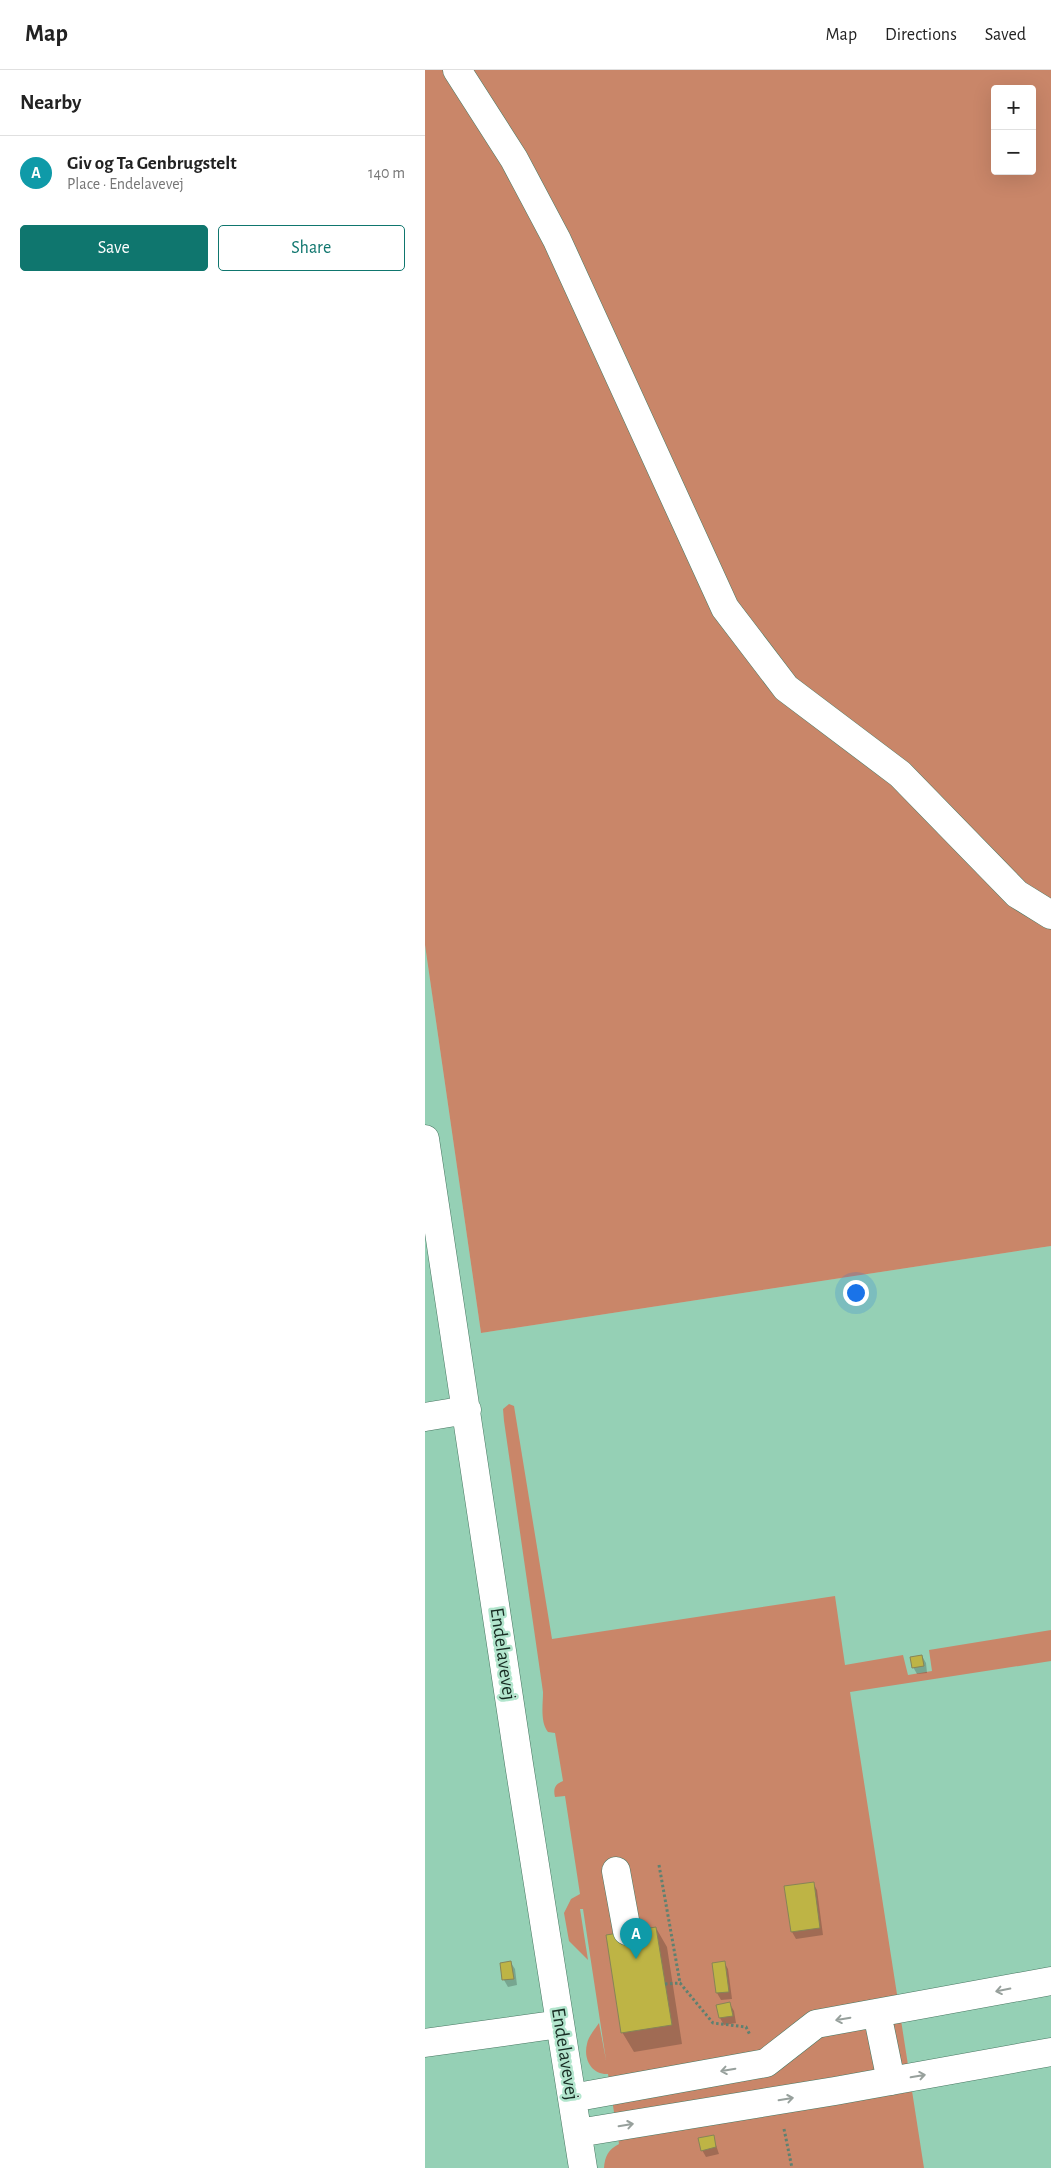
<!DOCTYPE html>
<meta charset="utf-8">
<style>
:root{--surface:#fff;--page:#f2f2f2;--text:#222;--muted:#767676;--line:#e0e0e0;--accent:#0f766e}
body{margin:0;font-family:"Alegreya Sans",sans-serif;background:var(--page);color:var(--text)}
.controls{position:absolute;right:15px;top:15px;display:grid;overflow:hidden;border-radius:5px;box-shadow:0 5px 20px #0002}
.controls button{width:45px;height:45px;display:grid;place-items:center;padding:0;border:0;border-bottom:1px solid var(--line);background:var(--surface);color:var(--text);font:25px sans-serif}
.you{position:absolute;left:430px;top:1222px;width:18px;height:18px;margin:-12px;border:4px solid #fff;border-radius:50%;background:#1a73e8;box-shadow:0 0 0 8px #1a73e833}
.badge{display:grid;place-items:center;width:32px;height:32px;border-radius:50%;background:var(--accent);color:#fff;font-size:16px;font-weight:700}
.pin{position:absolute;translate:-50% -41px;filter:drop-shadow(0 1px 2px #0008)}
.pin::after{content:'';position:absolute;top:26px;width:18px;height:15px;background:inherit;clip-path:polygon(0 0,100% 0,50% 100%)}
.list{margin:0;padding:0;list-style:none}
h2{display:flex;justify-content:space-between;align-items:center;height:65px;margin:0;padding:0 20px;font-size:21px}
h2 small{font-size:16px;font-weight:400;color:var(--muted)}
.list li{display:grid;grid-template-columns:32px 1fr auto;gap:15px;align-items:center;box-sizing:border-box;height:75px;padding:0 20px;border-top:1px solid var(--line)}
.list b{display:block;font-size:19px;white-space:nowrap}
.list p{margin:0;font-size:16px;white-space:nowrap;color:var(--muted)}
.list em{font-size:16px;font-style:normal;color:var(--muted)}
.actions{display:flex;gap:10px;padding:15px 20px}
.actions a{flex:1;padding:11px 0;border:1px solid var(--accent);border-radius:5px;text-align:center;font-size:18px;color:var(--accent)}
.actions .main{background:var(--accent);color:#fff}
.map{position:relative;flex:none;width:626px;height:2098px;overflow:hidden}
header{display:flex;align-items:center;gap:30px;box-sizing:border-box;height:70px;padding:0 25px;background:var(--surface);border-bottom:1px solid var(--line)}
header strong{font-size:24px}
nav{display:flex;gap:28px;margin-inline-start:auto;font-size:18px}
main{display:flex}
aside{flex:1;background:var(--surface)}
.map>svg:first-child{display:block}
.built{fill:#95d0b5}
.green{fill:#c98669;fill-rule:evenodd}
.shadow{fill:#0003}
.building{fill:#beb445;stroke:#878457}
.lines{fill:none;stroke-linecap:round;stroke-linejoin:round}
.minor-casing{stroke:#487762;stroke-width:29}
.path{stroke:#5e8171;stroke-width:3;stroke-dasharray:2.5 2.5;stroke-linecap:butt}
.minor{stroke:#fff;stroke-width:28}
.oneway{stroke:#97a09c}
.labels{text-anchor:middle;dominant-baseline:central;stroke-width:5;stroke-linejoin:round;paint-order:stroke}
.street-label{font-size:20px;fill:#172b22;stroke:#b3e6ce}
</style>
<header>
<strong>Map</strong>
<nav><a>Map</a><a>Directions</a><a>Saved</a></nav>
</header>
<main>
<aside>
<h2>Nearby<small></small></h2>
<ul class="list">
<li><span class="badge" style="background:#0f9aa8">A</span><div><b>Giv og Ta Genbrugstelt</b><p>Place · Endelavevej</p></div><em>140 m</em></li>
</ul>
<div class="actions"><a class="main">Save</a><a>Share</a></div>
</aside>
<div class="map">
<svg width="626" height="2098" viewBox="0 0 626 2098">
<rect width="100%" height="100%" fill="#a6d9c1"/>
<path class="built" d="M0 875 56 1263 626 1176V2098H0Z"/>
<path class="green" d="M0 0H626V1176L56 1263 0 875ZM570 19H607V101H570Z
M84 1334 89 1336 127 1569 410 1526 420 1595 478 1585 483 1605 507 1601 504 1580 626 1560V1591L425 1622 499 2098H179C180 2086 183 2080 194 2074L183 2004C167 2005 158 1989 162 1974 163 1967 170 1959 174 1953L181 1990 158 1839H155L163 1890 144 1871 139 1843 146 1829 155 1824 140 1726 130 1727C128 1719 130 1714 138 1711L130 1663 123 1662C115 1652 118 1635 118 1622L79 1351 78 1339Z"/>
<path class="shadow" d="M497 1586 501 1593 502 1603 492 1604 488 1597Z
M388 1813 392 1820 398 1865 371 1869 367 1862 361 1817Z
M231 1858 242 1877 257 1974 209 1982 197 1962Z
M299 1892 303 1899 307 1929 296 1930 292 1923Z
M86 1893 90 1899 92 1915 83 1917 79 1910 76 1894Z
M305 1934 309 1941 311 1953 299 1955 295 1948 293 1936Z
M288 2066 294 2084 281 2087 277 2080Z"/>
<path class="building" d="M497 1585 499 1596 487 1598 485 1587Z
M389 1812 395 1858 366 1862 359 1816Z
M231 1857 247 1955 196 1963 181 1865Z
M86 1891 89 1909 77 1910 75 1893Z
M300 1891 304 1922 291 1923 287 1893Z
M305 1932 308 1946 294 1948 291 1935Z
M289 2065 291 2077 276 2081 273 2068Z"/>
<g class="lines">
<defs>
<path id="minor" d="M32 0 89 89 132 170 300 538 361 618 475 704 592 824 626 845
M0 1069 94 1694 158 2098
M0 1347 42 1340
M191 1801 202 1861
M452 1943 466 2011
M0 1973 135 1954
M147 2028 341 1993 391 1954 626 1911
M153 2063 410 2021 626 1982"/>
</defs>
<use href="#minor" class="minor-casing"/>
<path class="path" d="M234 1795 255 1913
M240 1914 255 1913 288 1953 321 1957 325 1965
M359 2059 367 2098"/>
<use href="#minor" class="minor"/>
</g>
<defs><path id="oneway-shaft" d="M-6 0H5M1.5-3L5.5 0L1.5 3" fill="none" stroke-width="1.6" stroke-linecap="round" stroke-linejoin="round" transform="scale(1.25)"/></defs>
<g class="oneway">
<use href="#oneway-shaft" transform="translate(578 1920) rotate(169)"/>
<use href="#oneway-shaft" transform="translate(418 1949) rotate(170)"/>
<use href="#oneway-shaft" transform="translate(303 2000) rotate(170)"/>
<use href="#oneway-shaft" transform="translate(493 2006) rotate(-10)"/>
<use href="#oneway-shaft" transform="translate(361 2029) rotate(-9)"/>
<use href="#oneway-shaft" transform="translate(201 2055) rotate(-9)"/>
</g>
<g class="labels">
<g class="street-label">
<text transform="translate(78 1584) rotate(82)">Endelavevej</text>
<text transform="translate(140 1984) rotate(81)">Endelavevej</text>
</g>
</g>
</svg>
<div class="controls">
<button>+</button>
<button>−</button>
</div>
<div class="you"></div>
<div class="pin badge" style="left:211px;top:1889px;background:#0f9aa8">A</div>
</div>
</main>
